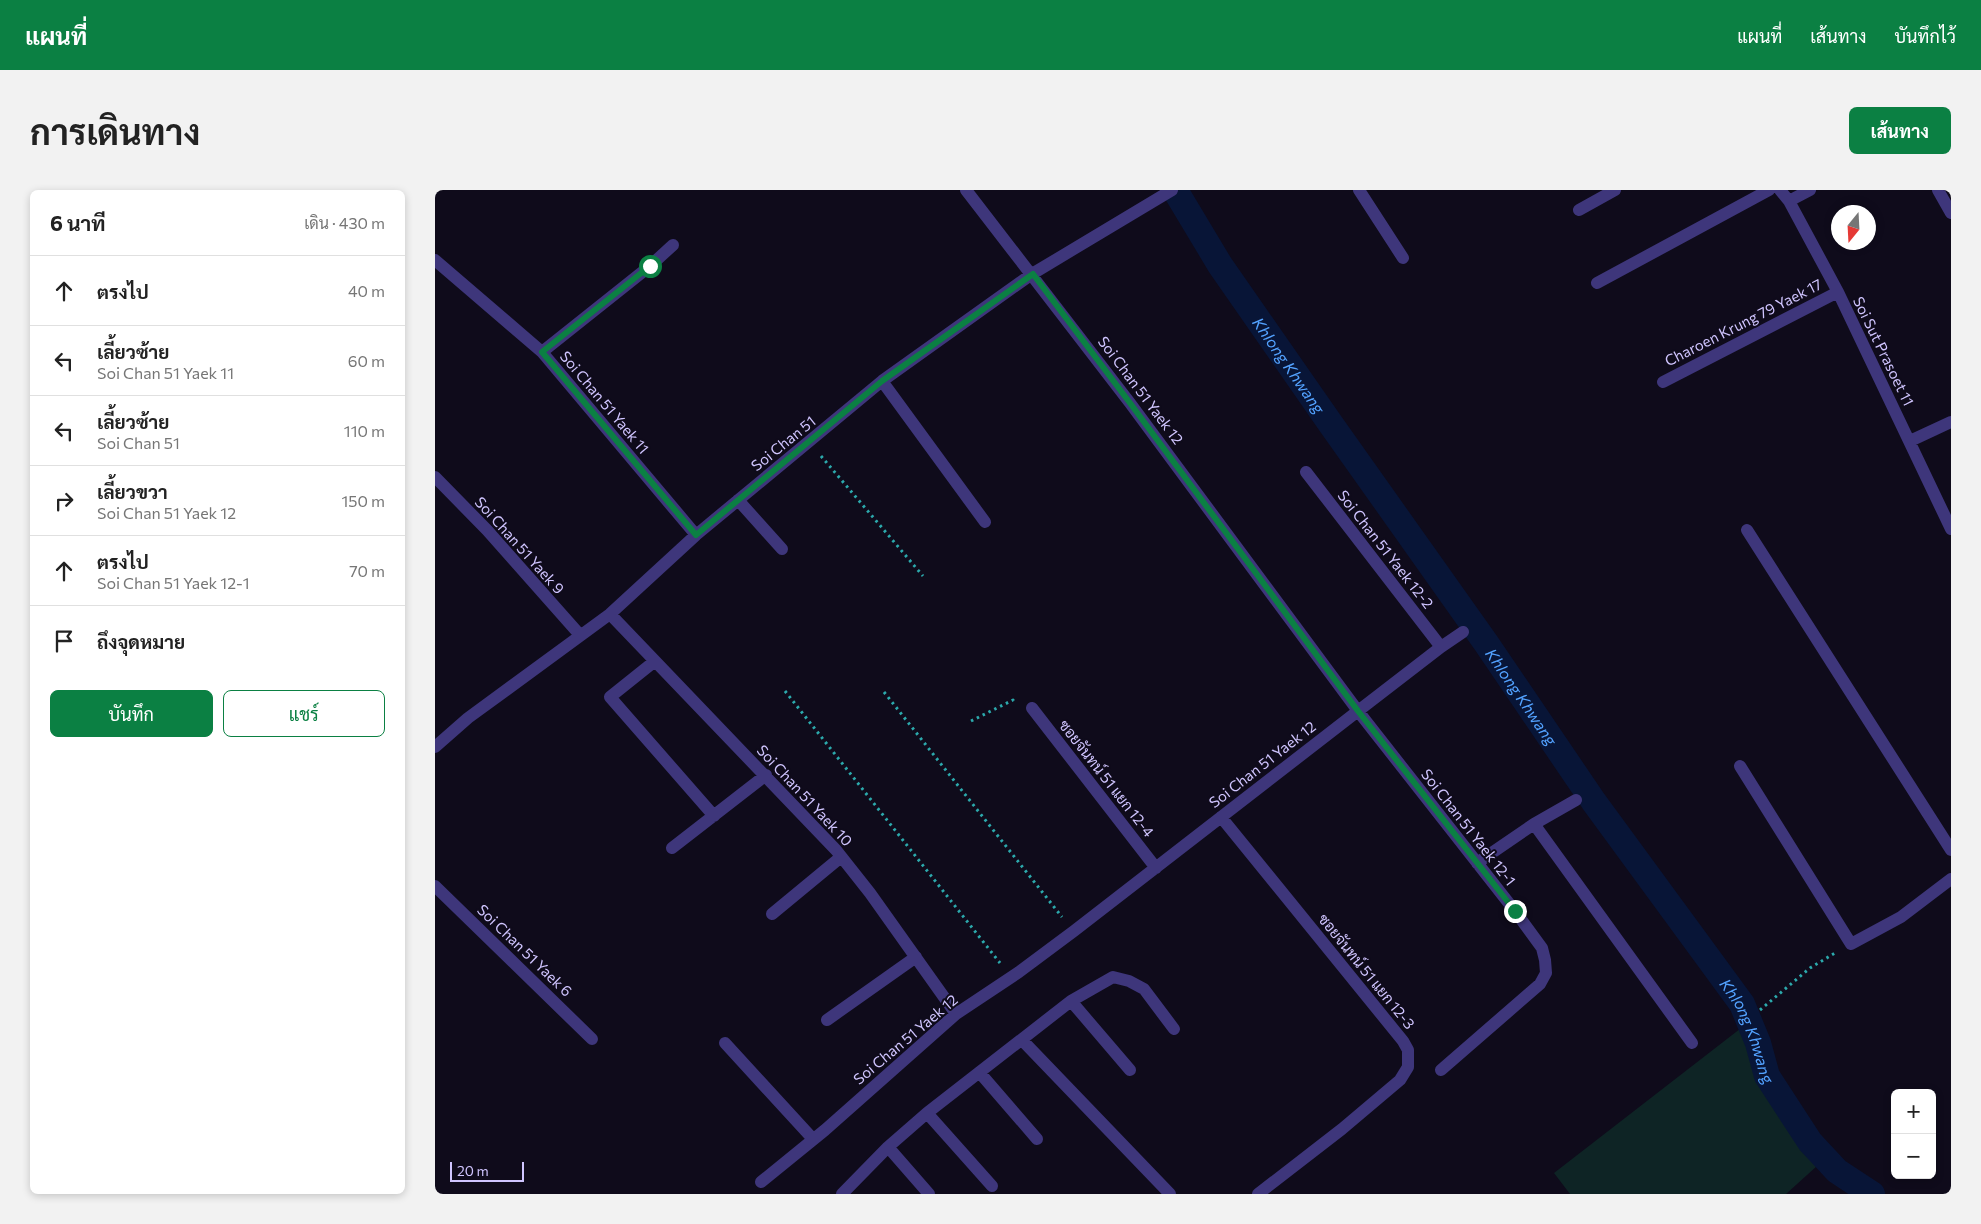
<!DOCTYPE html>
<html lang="th">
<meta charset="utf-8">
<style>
:root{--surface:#fff;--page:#f2f2f2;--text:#222;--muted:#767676;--line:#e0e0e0;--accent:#0b8043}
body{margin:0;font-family:Commissioner,Sarabun,sans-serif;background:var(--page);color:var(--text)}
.controls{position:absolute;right:15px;bottom:15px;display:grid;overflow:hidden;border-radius:8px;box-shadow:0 2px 8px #0003}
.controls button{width:45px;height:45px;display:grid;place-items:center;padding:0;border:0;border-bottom:1px solid var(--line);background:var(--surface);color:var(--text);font:25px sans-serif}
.compass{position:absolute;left:1396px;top:15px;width:45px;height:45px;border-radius:50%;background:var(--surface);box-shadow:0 2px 8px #0003;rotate:198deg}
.scale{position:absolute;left:15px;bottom:12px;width:74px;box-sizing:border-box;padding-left:5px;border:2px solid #d0c5ff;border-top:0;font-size:14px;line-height:18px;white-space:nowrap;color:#d0c5ff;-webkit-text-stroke:4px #0f0b1b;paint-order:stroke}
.stop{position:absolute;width:15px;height:15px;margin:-11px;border:4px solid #0b8043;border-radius:50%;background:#fff}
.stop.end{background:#0b8043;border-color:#fff;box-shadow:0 1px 5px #0008}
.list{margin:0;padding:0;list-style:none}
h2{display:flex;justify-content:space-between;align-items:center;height:65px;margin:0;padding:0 20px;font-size:21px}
h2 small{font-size:16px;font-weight:400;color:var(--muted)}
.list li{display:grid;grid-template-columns:32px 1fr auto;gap:15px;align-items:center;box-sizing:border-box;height:70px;padding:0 20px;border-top:1px solid var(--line)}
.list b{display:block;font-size:19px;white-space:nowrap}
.list p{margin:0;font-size:16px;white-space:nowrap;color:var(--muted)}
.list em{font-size:16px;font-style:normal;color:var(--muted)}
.actions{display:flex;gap:10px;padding:15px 20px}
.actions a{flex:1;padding:11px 0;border:1px solid var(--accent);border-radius:8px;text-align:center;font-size:18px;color:var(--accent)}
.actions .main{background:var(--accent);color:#fff}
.icon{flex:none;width:28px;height:28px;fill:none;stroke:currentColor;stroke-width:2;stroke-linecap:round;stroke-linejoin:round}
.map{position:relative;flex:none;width:1516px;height:1004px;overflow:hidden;border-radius:8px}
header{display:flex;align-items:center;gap:30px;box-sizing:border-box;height:70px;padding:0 25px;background:var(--accent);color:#fff}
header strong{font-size:24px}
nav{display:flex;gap:28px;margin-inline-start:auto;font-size:18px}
.intro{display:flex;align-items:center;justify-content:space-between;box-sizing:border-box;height:120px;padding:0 30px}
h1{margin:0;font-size:35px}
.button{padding:12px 22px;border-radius:8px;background:var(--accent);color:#fff;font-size:18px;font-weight:700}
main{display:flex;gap:30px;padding:0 30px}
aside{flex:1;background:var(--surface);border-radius:8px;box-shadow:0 2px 8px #0003}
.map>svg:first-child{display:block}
.green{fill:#0e2425}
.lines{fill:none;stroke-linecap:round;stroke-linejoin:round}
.canal{stroke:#081537;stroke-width:26}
.path{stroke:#2ca9ac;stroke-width:3;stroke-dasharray:2.5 4;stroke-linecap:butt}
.minor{stroke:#3e367b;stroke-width:12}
.route{stroke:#0b8043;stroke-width:6}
.labels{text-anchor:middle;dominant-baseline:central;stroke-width:4;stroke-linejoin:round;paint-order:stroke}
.street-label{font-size:15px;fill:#d0c5ff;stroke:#0f0b1b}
.water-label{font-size:16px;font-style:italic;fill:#53a2ff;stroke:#0f0b1b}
</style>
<header>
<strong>แผนที่</strong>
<nav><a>แผนที่</a><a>เส้นทาง</a><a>บันทึกไว้</a></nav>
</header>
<div class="intro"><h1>การเดินทาง</h1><a class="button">เส้นทาง</a></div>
<main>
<aside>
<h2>6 นาที<small>เดิน · 430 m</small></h2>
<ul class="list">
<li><svg class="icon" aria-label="ahead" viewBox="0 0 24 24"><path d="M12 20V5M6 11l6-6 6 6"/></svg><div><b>ตรงไป</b></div><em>40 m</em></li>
<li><svg class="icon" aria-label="left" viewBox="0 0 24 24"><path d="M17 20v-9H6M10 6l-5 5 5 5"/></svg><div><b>เลี้ยวซ้าย</b><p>Soi Chan 51 Yaek 11</p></div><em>60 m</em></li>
<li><svg class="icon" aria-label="left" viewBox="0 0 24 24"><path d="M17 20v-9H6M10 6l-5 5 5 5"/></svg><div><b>เลี้ยวซ้าย</b><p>Soi Chan 51</p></div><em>110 m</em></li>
<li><svg class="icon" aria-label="right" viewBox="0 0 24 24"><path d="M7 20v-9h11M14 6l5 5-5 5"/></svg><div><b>เลี้ยวขวา</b><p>Soi Chan 51 Yaek 12</p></div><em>150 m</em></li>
<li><svg class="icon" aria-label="ahead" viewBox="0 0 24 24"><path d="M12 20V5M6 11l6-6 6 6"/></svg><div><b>ตรงไป</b><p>Soi Chan 51 Yaek 12-1</p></div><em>70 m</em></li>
<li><svg class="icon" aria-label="arrive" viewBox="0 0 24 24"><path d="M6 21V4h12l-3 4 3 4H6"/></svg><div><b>ถึงจุดหมาย</b></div></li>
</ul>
<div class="actions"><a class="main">บันทึก</a><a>แชร์</a></div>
</aside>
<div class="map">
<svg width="1516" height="1004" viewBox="0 0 1516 1004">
<rect width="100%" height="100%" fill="#0f0b1b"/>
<path class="green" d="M1310 835 1327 893 1382 976 1351 1004H1135L1119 983Z"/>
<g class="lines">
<path class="canal" id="s1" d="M740 0 785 75 895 233 1051 453 1159 612 1307 814 1323 853 1332 886 1375 952 1402 981 1437 1004"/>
<path class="path" d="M386 266 488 386
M350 501 565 773
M449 502 627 727
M536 531 578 510 579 512
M1325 820 1375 778 1400 763"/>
<path class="minor" d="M924 0 968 68
M1345 0 1354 11 1403 102 1516 339
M1503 0 1516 23
M1354 11 1375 0
M1144 20 1180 0
M0 70 107 162 261 345
M1162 93 1334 0
M107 162 215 76 238 55
M447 191 550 332
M1228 192 1403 102
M1475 251 1516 232
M871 282 1006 457
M0 287 52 340 145 445
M303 310 347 359
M1312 340 1516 660
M175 424 401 660 435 703 521 824
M220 471 175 507 279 626
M597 518 721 678
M0 557 33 528 175 424 261 345 447 191 597 84 737 0
M1305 576 1416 754 1466 727 1516 689
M786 627 968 851 973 860V877L965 890 907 939 823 1004
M1099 634 1257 853
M237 658 331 585
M1042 673 1099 634 1141 610
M0 696 157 849
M337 724 406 667
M636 811 695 880
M392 830 481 767
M587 850 735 1004
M290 853 378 949
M1006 880 1105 794 1111 783 1110 770 1107 758 1080 721 923 521 1006 457 1028 442
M545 883 602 949
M492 923 557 996
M453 957 494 1004
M326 992 390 940 521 824 584 782 639 741 923 521 695 213 531 0
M407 1004 453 957 492 923 636 811 678 787 694 791 709 799 739 839"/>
</g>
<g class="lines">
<path class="route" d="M215 76 107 162 261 345 447 191 598 84 695 213 923 521 1080 721"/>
</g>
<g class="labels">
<g class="street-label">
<text transform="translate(1308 132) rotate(-27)">Charoen Krung 79 Yaek 17</text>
<text transform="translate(1449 161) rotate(64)">Soi Sut Prasoet 11</text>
<text transform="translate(706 200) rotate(53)">Soi Chan 51 Yaek 12</text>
<text transform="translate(170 212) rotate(50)">Soi Chan 51 Yaek 11</text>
<text transform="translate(348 253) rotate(-39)">Soi Chan 51</text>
<text transform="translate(85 355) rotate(48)">Soi Chan 51 Yaek 9</text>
<text transform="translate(951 359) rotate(52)">Soi Chan 51 Yaek 12-2</text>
<text transform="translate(827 574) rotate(-38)">Soi Chan 51 Yaek 12</text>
<text transform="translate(672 588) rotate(52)">ซอยจันทน์ 51 แยก 12-4</text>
<text transform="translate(370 605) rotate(47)">Soi Chan 51 Yaek 10</text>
<text transform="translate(1034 637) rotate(52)">Soi Chan 51 Yaek 12-1</text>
<text transform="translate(90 760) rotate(44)">Soi Chan 51 Yaek 6</text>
<text transform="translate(932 781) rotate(51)">ซอยจันทน์ 51 แยก 12-3</text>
<text transform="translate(470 849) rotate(-40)">Soi Chan 51 Yaek 12</text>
</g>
<g class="water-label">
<text stroke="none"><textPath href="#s1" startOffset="209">Khlong Khwang</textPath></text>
<text stroke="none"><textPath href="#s1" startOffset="614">Khlong Khwang</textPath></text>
<text stroke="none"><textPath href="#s1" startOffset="1019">Khlong Khwang</textPath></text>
</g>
</g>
</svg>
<div class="controls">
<button>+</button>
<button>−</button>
</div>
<svg class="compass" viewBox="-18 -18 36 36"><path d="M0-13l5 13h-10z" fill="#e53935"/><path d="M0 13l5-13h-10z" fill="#767676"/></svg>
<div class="scale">20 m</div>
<div class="stop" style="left:215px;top:76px"></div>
<div class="stop end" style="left:1080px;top:721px"></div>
</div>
</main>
